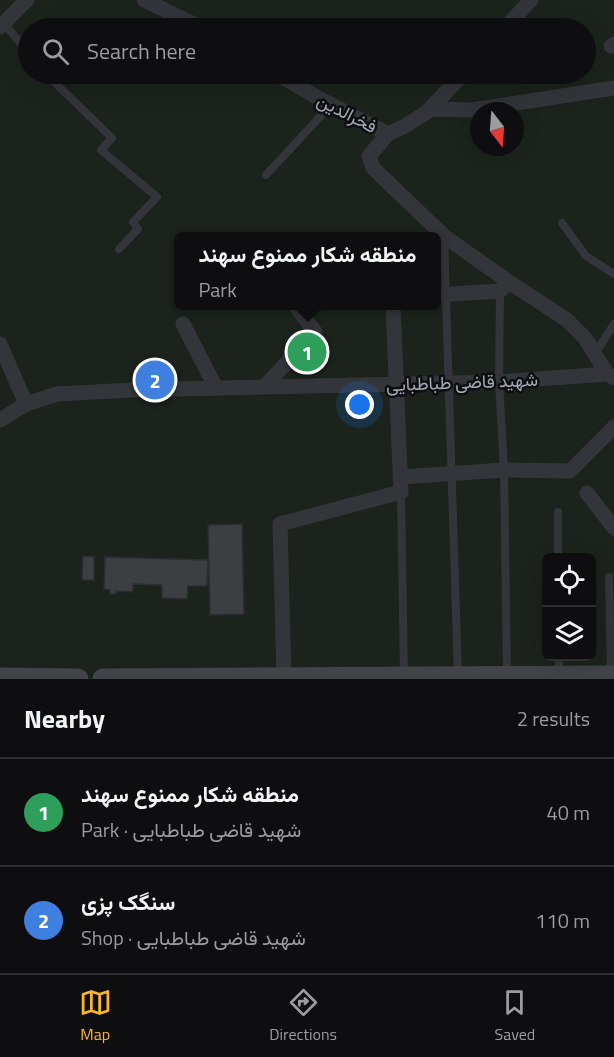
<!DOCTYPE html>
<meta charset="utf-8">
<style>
:root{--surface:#0e0e10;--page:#1c1c1e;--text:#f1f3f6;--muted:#9b9c9f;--line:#2e2e30;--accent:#f9b627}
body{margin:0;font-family:"Titillium Web",Vazirmatn,sans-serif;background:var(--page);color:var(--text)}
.controls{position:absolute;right:18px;bottom:18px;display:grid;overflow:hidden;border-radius:9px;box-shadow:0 6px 24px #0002}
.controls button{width:54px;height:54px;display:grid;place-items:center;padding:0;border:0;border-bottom:2px solid var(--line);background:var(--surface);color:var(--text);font:30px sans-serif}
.compass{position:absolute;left:470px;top:102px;width:54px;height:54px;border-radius:50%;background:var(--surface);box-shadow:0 6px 24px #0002;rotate:163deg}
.you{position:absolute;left:360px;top:405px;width:21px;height:21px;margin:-15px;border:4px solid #fff;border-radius:50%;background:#1a73e8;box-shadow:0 0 0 9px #1a73e833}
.badge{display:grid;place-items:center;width:39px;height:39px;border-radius:50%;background:var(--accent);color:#fff;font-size:20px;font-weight:700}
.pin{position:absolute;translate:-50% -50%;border:3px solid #fff;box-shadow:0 2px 6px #0006}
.popup{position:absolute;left:174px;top:232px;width:267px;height:78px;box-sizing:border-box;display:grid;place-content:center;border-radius:9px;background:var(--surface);filter:drop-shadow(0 2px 4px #0005);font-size:20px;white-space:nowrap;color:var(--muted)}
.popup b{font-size:22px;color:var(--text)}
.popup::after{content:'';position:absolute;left:50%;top:100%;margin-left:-12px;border:12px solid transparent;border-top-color:var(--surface)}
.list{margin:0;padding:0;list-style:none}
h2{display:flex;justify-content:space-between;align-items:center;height:78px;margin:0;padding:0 24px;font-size:26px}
h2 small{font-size:20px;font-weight:400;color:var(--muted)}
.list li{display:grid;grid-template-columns:39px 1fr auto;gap:18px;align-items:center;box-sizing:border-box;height:108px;padding:0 24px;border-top:2px solid var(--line)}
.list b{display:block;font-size:22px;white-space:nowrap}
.list p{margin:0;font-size:20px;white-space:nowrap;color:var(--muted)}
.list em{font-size:20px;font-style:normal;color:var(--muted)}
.icon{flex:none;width:33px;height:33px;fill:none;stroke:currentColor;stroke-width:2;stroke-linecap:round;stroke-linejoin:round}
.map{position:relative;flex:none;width:614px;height:679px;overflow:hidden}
.search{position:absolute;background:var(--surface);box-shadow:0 6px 24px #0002;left:18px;right:18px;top:18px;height:66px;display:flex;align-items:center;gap:15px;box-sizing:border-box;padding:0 21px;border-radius:33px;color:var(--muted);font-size:22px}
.sheet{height:294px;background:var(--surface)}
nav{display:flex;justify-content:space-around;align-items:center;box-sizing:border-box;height:84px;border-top:2px solid var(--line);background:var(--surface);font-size:16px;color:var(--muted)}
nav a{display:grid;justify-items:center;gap:3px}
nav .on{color:var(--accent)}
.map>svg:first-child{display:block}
.green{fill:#1b231c;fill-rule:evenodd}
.building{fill:#3d3e42;stroke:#2d2d31;stroke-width:1.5}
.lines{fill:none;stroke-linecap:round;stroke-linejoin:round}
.service{stroke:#34353a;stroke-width:8}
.minor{stroke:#34353a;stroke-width:15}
.secondary{stroke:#42444a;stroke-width:21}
.labels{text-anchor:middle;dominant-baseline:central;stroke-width:5;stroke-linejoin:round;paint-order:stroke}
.street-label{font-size:18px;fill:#a4a9b6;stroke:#0e0e10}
</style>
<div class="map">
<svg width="614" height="679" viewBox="0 0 614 679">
<rect width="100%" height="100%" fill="#131315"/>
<path class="green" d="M0 0H614V679H0ZM28 28H586V74H28ZM479 111H515V147H479ZM178 236H436V306H178ZM546 558H592V656H546Z"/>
<path class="building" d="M242 524 244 614 210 615 208 525Z
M83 556 94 557V580H82Z
M105 557 208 560 207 586H188L187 599 162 598V585L133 584V592L116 591V594H110V590L104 589Z"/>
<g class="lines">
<path class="service" d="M4 23 28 53
M397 23 403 28
M46 74 112 138 101 150 157 197 133 222 138 229 119 249
M266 175 331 105
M562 223 586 256 614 274
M444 237 458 675
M500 291 499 382 504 470 507 676
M595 354 614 324
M401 492 404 676
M558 512V558
M609 577 611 674
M559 656V675"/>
<path class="minor" d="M144 0 202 28
M0 27 27 0
M505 28 531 0
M611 46 614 44
M277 74 322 100 388 134
M463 74 427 112 405 126 388 134 369 156 373 168 444 236 509 282 567 320 585 338 607 374 614 378
M430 109 471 110 614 88
M436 295 500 291 509 282
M183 324 216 388
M0 344 26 404
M264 387 315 332 296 306
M0 420 26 404 57 394 132 390 499 382 607 374
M401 477 504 470 570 471 614 427
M587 493 614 528
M284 677 280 524 401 492 393 306"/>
<path class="secondary" d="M0 678 78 679
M103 679 614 676"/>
</g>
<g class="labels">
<g class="street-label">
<text transform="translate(347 113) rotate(27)">فخرالدین</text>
<text transform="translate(462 382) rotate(-2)">شهید قاضی طباطبایی</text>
</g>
</g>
</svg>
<div class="controls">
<button><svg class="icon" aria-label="locate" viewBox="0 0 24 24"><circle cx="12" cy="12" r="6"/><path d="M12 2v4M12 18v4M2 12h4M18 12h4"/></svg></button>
<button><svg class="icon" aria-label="layers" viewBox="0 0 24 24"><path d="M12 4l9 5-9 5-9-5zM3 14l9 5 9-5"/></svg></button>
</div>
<svg class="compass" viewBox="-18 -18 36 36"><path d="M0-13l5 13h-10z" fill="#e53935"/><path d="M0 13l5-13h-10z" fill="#9b9c9f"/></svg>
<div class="you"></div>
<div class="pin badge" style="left:307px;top:352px;background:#2e9e5b">1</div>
<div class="popup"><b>منطقه شکار ممنوع سهند</b>Park</div>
<div class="pin badge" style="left:155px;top:380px;background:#3f7fe0">2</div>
<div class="search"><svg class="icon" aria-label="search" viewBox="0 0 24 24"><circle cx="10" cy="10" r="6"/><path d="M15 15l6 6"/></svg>Search here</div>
</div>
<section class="sheet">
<h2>Nearby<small>2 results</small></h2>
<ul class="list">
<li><span class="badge" style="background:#2e9e5b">1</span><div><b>منطقه شکار ممنوع سهند</b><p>Park · شهید قاضی طباطبایی</p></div><em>40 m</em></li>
<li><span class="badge" style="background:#3f7fe0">2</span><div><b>سنگک پزی</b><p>Shop · شهید قاضی طباطبایی</p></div><em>110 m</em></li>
</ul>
</section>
<nav>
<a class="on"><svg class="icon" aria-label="map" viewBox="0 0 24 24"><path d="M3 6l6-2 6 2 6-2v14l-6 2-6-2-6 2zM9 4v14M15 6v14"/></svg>Map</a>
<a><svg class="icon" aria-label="directions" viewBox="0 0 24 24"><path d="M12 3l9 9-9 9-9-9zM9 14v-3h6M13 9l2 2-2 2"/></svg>Directions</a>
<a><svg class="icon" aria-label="saved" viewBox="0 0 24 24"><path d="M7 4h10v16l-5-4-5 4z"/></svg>Saved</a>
</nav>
